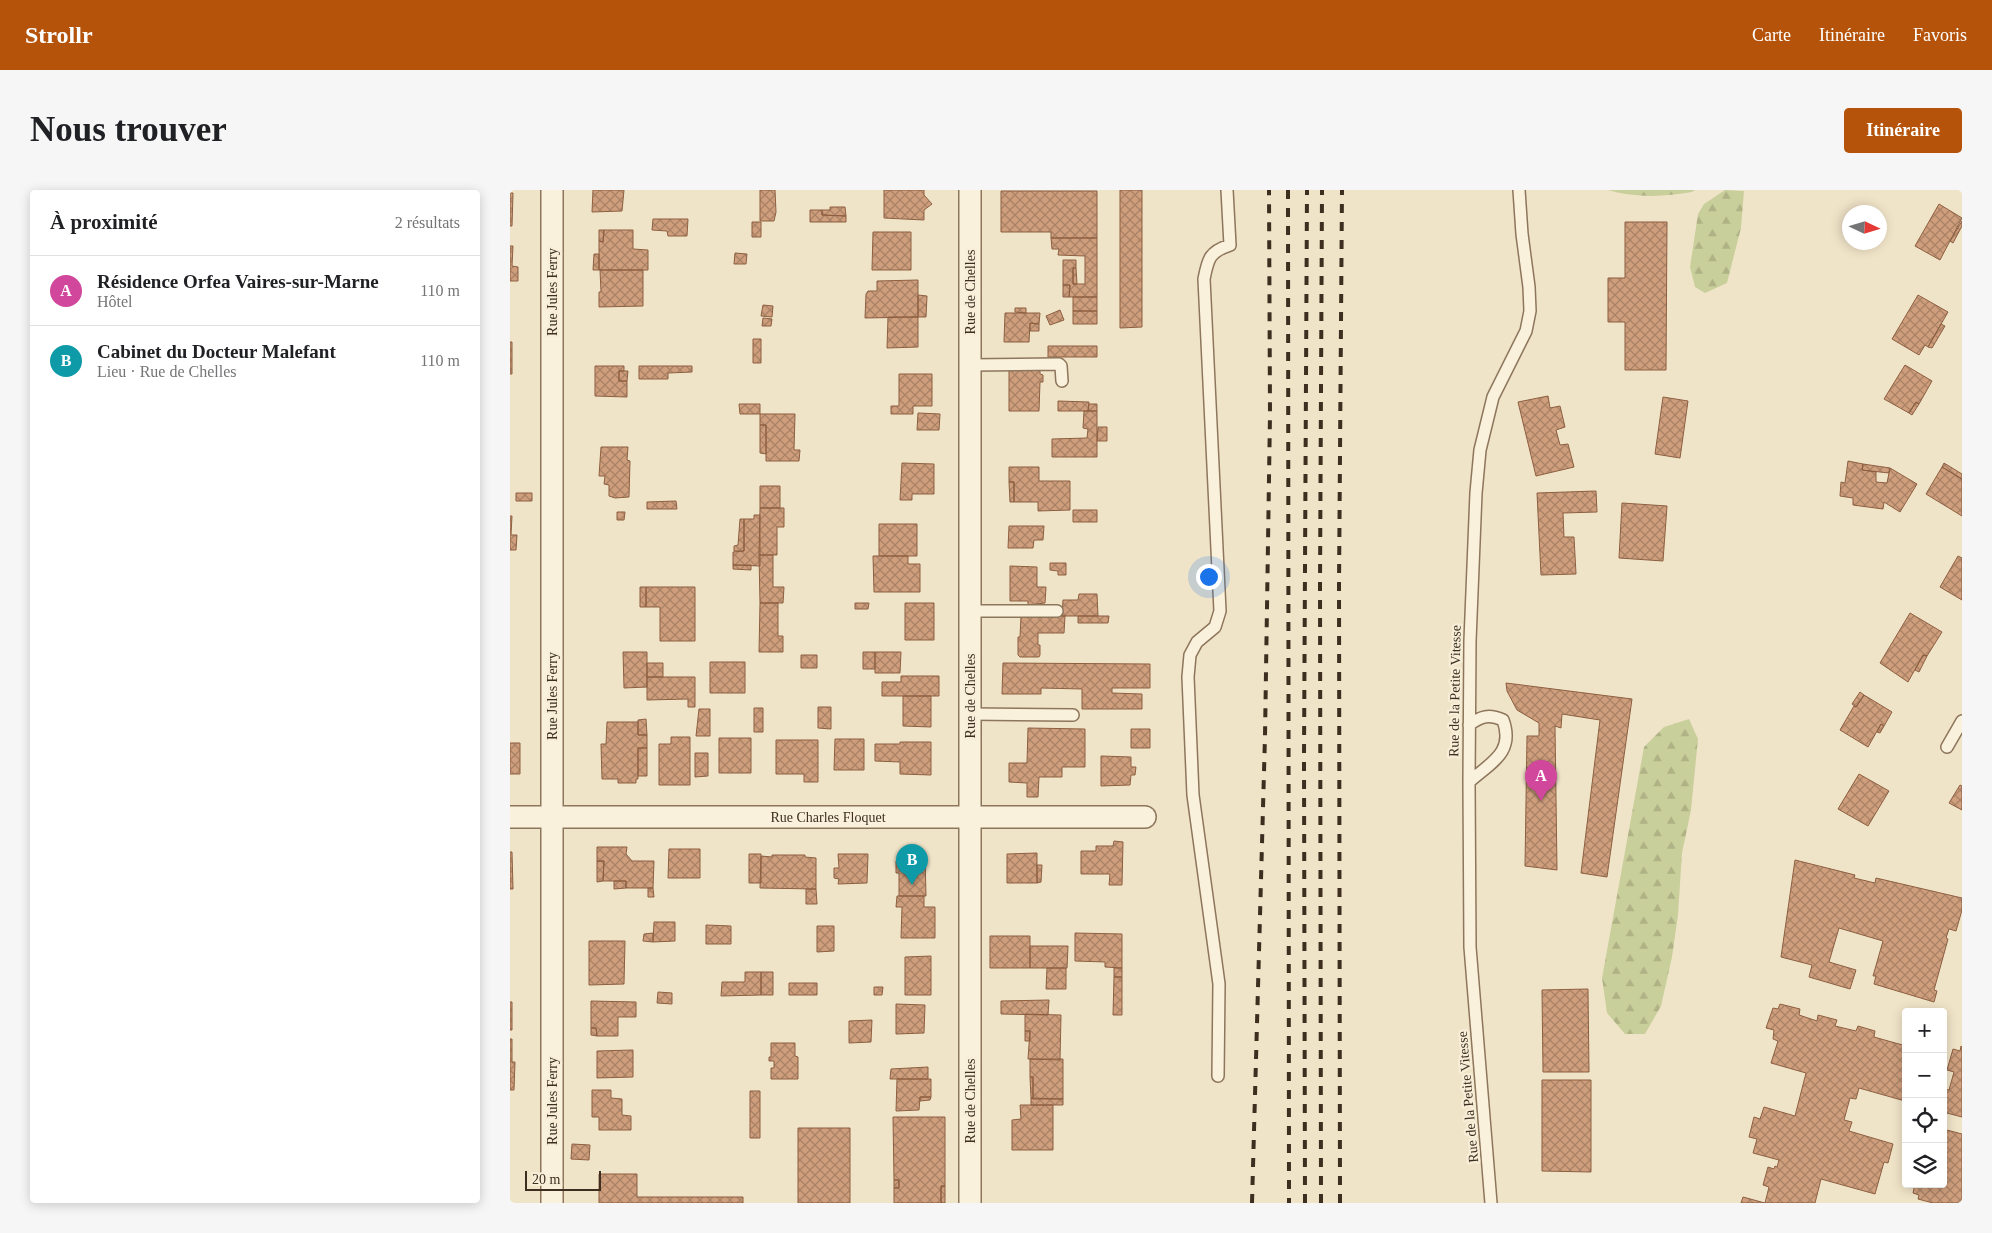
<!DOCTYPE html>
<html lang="fr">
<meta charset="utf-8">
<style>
:root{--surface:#fff;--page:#f6f6f6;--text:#202124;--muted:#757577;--line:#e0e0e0;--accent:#b45309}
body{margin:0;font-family:Georgia,serif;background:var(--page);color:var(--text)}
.controls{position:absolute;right:15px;bottom:15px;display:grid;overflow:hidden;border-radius:5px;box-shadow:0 2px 12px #0003}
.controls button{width:45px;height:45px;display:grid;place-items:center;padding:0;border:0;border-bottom:1px solid var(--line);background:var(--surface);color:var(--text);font:25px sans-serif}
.compass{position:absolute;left:1332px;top:15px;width:45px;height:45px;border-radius:50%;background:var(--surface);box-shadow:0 2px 12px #0003;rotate:94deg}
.scale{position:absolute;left:15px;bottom:12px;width:76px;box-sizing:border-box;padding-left:5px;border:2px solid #3d2e20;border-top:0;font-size:14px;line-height:18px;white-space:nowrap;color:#3d2e20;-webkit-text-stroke:4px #f7eed8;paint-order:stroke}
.you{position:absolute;left:698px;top:386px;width:18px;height:18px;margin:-12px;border:4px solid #fff;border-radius:50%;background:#1a73e8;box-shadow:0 0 0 8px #1a73e833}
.badge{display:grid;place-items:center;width:32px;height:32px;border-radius:50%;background:var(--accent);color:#fff;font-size:16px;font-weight:700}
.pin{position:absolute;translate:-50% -41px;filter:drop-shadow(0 1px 2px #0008)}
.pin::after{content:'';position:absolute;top:26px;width:18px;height:15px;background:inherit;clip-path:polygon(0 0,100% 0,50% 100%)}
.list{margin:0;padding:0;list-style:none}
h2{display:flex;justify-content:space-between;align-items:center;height:65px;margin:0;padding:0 20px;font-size:21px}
h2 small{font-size:16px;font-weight:400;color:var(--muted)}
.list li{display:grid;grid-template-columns:32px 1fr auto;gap:15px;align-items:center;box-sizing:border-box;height:70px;padding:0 20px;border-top:1px solid var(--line)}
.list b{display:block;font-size:19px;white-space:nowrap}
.list p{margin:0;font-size:16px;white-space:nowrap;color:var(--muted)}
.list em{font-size:16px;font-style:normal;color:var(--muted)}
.icon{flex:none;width:28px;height:28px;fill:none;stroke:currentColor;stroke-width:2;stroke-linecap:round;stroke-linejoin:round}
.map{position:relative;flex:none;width:1452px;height:1013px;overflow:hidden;border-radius:5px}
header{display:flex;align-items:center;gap:30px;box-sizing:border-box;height:70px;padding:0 25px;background:var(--accent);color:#fff}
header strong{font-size:24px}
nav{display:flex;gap:28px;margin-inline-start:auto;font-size:18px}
.intro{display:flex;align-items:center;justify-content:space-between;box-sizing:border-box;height:120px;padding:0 30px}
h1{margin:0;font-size:35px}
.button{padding:12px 22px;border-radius:5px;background:var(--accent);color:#fff;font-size:18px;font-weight:700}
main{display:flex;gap:30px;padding:0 30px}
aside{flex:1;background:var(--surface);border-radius:5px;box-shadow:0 2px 12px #0003}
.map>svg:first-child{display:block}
.forest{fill:url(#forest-firs)}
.building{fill:url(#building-cross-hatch);stroke:#8d5f41}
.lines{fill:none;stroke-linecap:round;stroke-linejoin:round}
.service-casing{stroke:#8d765c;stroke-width:14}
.minor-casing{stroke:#8d765c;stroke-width:24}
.service{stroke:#faf1dc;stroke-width:11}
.minor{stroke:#faf1dc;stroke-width:21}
.rail{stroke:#3d2e20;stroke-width:4;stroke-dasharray:9 9;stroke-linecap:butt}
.labels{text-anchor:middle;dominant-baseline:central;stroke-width:4.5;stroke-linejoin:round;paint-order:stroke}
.street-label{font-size:14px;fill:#3d2e20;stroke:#f7eed8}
</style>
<header>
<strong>Strollr</strong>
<nav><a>Carte</a><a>Itinéraire</a><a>Favoris</a></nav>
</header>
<div class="intro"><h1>Nous trouver</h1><a class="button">Itinéraire</a></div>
<main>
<aside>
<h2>À proximité<small>2 résultats</small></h2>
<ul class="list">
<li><span class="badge" style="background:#d1479c">A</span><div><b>Résidence Orfea Vaires-sur-Marne</b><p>Hôtel</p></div><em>110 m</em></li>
<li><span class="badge" style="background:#0f9aa8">B</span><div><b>Cabinet du Docteur Malefant</b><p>Lieu · Rue de Chelles</p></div><em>110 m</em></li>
</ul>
</aside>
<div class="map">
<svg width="1452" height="1013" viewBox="0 0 1452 1013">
<defs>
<pattern id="forest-firs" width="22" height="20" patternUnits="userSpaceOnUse" patternTransform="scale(1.25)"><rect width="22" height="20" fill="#c9cf9b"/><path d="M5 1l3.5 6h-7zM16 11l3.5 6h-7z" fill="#aeb285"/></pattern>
<pattern id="building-cross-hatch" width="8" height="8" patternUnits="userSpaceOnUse" patternTransform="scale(1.25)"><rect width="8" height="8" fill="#cf9f7d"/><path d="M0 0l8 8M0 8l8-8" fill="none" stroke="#a98266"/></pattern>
</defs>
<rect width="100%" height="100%" fill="#f0e4c8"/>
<path class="forest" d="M1098 0H1185L1182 2C1154 7 1125 8 1098 0Z
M1215 0 1234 1 1231 38 1217 93 1195 103 1185 97 1180 77 1188 24 1194 14Z
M1179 529 1188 549 1181 620 1172 663 1168 725 1162 767 1151 816 1135 844H1115L1097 823 1092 788 1134 557 1154 537Z"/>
<path class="building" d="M83 0H114L112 21 82 22Z
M250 0H265L266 22 264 31H250Z
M374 0H414V5L422 14 414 20V30L374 28Z
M610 0H632V137L610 138Z
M491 1H587V48H541V42H491Z
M0 3H3L2 36H0Z
M1429 14 1452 28 1430 70 1405 56Z
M320 17H335L336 26 312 25V20H320Z
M300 20H312V25L336 26V32H300Z
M143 29H178L177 46H158L157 41 142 40Z
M1452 31V36L1443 53 1440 51Z
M242 32H251V47H242Z
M1115 32H1157L1156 180H1115V132H1098V88H1115Z
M89 40H94L93 52 89 51Z
M94 40H123V59L138 60V80H89V51L93 52Z
M363 42H401V80H362Z
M541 48H587V107H559L560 95H553V70H566V78H563V94H575V66L548 65 549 59H542Z
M0 56H3L2 76 8 77V91H0Z
M225 63 237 64 236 74H224Z
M84 64H89V80H83Z
M563 78H566L567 94H563Z
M90 80H133V116L89 117V102H91Z
M408 90V127L355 128 356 104 358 101H367V91Z
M553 95H560L559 107H553Z
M408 105 417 106 416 127H408Z
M1408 105 1438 122 1418 157 1415 155 1409 165 1382 149Z
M563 107H587V121H563Z
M253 115 263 116 262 127 251 126Z
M505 118H516V123L505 122Z
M550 120 554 130 540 135 536 126Z
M563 121H587V134H563Z
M495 123H530L529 134 520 133 519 152H494Z
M378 127H408V157L377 158Z
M253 128 262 129 261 136H252Z
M520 133 529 134V141H520Z
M1431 134 1435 136 1422 158 1418 157Z
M243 149H251V173H243Z
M0 152H2V184H0Z
M538 156H587V167H538Z
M1395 175 1422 191 1409 214 1406 212 1399 223 1374 209Z
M85 176H114V181H109V191H117V207L85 206Z
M129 176H182V182L158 183V189H129Z
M499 180H530V184L533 185V192H530L529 221H499Z
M109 181H118L117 191H109Z
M389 184H422V216H403V224H381V216H389Z
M1038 206 1040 218 1050 216 1055 237 1046 240 1050 255 1058 254 1064 277 1026 286 1008 212Z
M1153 207 1178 211 1170 268 1145 264Z
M548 211 579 212 578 221H548Z
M1406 212 1409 214 1402 225 1399 223Z
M229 214H250V224H230Z
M579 214H587V221H578Z
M574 221H587V267H542V249L577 248 578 239 573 238Z
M408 223 430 224 429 240H407Z
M250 224H285L284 260H290L289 271H256V235H250Z
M250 235H256V264L250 263Z
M588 237H597V251H587Z
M91 257H118L117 270 120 271 119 307 105 308 99 306V295L94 294 95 286H89Z
M1338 271 1353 274 1352 280 1366 282V292L1377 293 1380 278 1407 294 1390 322 1374 312 1373 319 1343 315V308L1330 306 1331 292 1335 293Z
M392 273 424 274V304H402V310H390Z
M1434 273 1452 284V289L1432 277Z
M1353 274 1380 278 1379 283 1352 280Z
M499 277H529V291H560V320L528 321V312H504V292H499Z
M1432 277 1452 289V326L1416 304Z
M499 292H504V312H500Z
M250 296H270V318H250Z
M1086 301 1087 322 1053 323 1054 347H1064L1066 384 1031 385 1027 303Z
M6 303H22V311H6Z
M166 311 167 319H137V312Z
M1112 313 1157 316 1153 371 1109 368Z
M250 318H274V337H267V365H249Z
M563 320H587V332H563Z
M107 322H115L114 330H107Z
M244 325H250V376L223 375V362L234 361V329H244Z
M0 326H2L1 345H7L6 360H0Z
M230 329H234V361H224V356L228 355Z
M369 334H407V366H369Z
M499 336H534L533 350H524L523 358H498Z
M249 365H263V397H274L273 413H250Z
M363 366H398V374H410V402H364Z
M1448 366 1452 368V410L1430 397Z
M540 373H556V385H548V381L540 380Z
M223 375H241V380L223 379Z
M500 376 527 377V397H536L535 413 518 415V411H500Z
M130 397H136V417H130Z
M136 397H185V451H150V417H136Z
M569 404H587L588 426H552L553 410H568Z
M250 413H268V446H273V462H249Z
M345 413H359L358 419H345Z
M395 413H424V450H395Z
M1400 423 1432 442 1417 466 1413 465 1398 492 1370 473Z
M511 426H555L554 443H528V455H530V465L529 467H510L508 465V447H510Z
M568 426H599L598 433H568Z
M113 462H137V497L114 498Z
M353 462H365V479H353Z
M365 462H391L390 483H365Z
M291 465H307V478H291Z
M1413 465 1417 466 1409 482 1405 480Z
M200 472H235V503H200Z
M137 473H153V487H137Z
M493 473 640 474V498H602V503L632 504V519H572V499L531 498V504H492Z
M391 486H429V506H372V492H391Z
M137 487H185V517H178V509L137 510Z
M996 493 1122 509 1097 687 1071 683 1090 530 1052 524 1051 538 1045 536 1047 680 1015 676 1017 546H1029V533L1007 520 997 501Z
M1350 502 1354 505 1346 517 1342 514Z
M1354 505 1382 522 1374 536 1371 534 1358 557 1330 540 1344 516 1346 517Z
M393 506H421V537L393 536Z
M308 517H321V539L308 538Z
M244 518H253V542H244Z
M189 519H200V546H186Z
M136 529 137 545H128V530Z
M97 532H128V545H137V558H128V589H126V593H108V589H92L91 554H96Z
M1371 534 1374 536 1370 543 1367 542Z
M518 538 575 539V577H552V587H529L528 607H517V593L499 592V573H517Z
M621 539H640V558H621Z
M161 547H180V595H149V554H161Z
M209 548H241V583H209Z
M325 549H354V580H324Z
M266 550H308V592H294V584H266Z
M390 552H421V585L390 584V572L365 571V554H390Z
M0 553H10V584H0Z
M128 558H137V586H128Z
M185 563H198V586L185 587Z
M591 566 621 567V577H626L625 585H621L620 595 591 596Z
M1349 584 1379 601 1358 636 1328 619Z
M1450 595 1452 596V620L1439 613Z
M604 651 613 652 612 695H599L600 684H571V661H586V656H603Z
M87 657H117L116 664 122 671H144L143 698H116V691H93L94 671H87Z
M159 659H190V688H158Z
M0 662H2L3 699H0Z
M527 663V693H497V664Z
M239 664H251V693H239Z
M328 664H358L357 693 328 694 329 689 324 688V678H329Z
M262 665H295V667L306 668V699L250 698 251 666 262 667Z
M389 666H415L416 706H389V683H386V671H389Z
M1285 670 1345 685 1344 688 1365 693 1366 688 1452 708V720L1446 741 1439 739 1436 748 1438 749 1424 800 1427 801 1424 812 1364 794 1366 786H1363L1373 751 1329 738 1319 772 1346 780 1340 799 1299 787 1302 775 1271 767Z
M87 671H94L93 691 87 692Z
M527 675H532L531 692 527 693Z
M104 691H116V698L104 699Z
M138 698H143L144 707H138Z
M296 699H306L307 714H296Z
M387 706H414V717H425V748H391L392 717H386Z
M144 732H165V751L143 752Z
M196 735 221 736V754H196Z
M307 736H324V761L307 762Z
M143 743V752L133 751 134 744Z
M565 743 612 744V778L595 777V772L565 771Z
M480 746H520V778H480Z
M79 751H115L114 794 79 795Z
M520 756H558L557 778H520Z
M421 766V805H395V767Z
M537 778H556V799H536Z
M604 778H612V787H604Z
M235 782H251V805L211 806 212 792H235Z
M251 782H263V805H251Z
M604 787H612V825H603Z
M279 793H307V805H279Z
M364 797H373L372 805H364Z
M1078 799 1079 882H1033L1032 800Z
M148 802 162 803V814L147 813Z
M539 810 538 825 491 824V811Z
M81 811 126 812V827H108V846H87L86 838H81Z
M0 812H2V840H0Z
M386 814 415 815 414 843 386 844Z
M1270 814 1290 819 1289 825 1307 831 1308 825 1327 830 1325 836 1346 841 1348 836 1365 841 1364 847 1396 856 1395 911 1349 898 1346 909 1340 908 1334 930 1342 932 1339 941 1383 954 1378 973 1374 972 1365 1004 1311 989 1305 1013H1231L1233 1007 1255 1013 1259 997 1253 995 1258 977 1264 979 1265 976 1267 977 1269 970 1243 963 1247 949 1239 947 1244 927 1250 929 1254 917 1285 926 1296 883 1261 873 1268 851 1263 849 1264 840 1256 838 1263 818 1268 819Z
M515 824 551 825 550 870 518 869 520 841H515Z
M362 830 361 852 339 853V831Z
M81 838H86L87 846 81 845Z
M515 841H520V851H515Z
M0 849H2V872H5L4 900H0Z
M261 853H285V866L288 867V889H261V878H264V871H259V867H261Z
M1451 856 1452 857V927L1433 922V899L1439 900 1444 882 1437 880 1443 859 1450 861Z
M123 860V887L87 888V861Z
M520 869H553V909H523V887H520Z
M418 877V889H380L381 879Z
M520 887H523V909L521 908Z
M387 889H421V907H410L409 920 386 921Z
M1032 890H1081V982L1032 981Z
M82 900H101V908L112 909V925L121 926V940H89V927H82Z
M240 901H250V948H240Z
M410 907H421L420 910 410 911Z
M521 908 553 909V915H521Z
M510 915H543V960H502V930L511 929Z
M383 927H435V996H431V1013H384V998H389V990H384Z
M288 938H340V1013H288Z
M1433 939 1452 944V1013H1423L1408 1009 1409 1005 1403 1003 1405 994H1433Z
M62 954 80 955 79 970 61 969Z
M89 984H127V1007H233V1013H89Z
M384 990H389V998H384Z
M431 996H435V1013H431Z"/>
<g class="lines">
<defs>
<path id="service" d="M460 175 549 174 551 176 552 191
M460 421H547
M460 524 563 525
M1437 557 1452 531
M959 592C980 573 1005 563 993 530 979 524 971 526 959 535
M708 886 709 794 683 605 678 487 680 465 687 452 705 437 710 421 694 89C698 69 699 62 720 55L717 0
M981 1013 960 757 959 592 960 451 966 303 970 260 983 207 1016 141 1020 121 1019 97 1012 44 1009 0"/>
<g id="minor">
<path d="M460 0V1013"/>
<path id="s1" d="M0 627H635"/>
<path d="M42 1013V0"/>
</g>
</defs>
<use href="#service" class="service-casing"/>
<use href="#minor" class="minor-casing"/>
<use href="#service" class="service"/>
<use href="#minor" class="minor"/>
<path class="rail" d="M778 0 779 1013
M742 1013 755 546 760 224 759 0
M795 1013 794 567 797 0
M811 1013 810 396 812 0
M830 1013 829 397 832 0"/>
</g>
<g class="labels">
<g class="street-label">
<text transform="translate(42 102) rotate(-90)">Rue Jules Ferry</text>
<text transform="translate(460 102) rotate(-90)">Rue de Chelles</text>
<text transform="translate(945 501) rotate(-89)">Rue de la Petite Vitesse</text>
<text transform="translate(42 506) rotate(-90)">Rue Jules Ferry</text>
<text transform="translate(460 506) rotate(-90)">Rue de Chelles</text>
<text stroke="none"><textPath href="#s1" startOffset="318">Rue Charles Floquet</textPath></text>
<text transform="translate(958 907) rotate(-95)">Rue de la Petite Vitesse</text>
<text transform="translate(42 911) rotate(-90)">Rue Jules Ferry</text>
<text transform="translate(460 911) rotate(-90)">Rue de Chelles</text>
</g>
</g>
</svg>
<div class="controls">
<button>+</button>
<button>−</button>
<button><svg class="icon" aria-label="locate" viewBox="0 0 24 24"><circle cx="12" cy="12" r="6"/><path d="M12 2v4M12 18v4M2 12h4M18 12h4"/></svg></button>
<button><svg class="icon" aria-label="layers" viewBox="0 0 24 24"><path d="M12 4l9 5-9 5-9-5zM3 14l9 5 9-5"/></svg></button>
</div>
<svg class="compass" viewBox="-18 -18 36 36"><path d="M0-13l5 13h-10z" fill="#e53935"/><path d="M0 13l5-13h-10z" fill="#757577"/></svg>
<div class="scale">20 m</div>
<div class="you"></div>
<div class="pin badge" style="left:1031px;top:611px;background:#d1479c">A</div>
<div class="pin badge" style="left:402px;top:695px;background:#0f9aa8">B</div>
</div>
</main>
